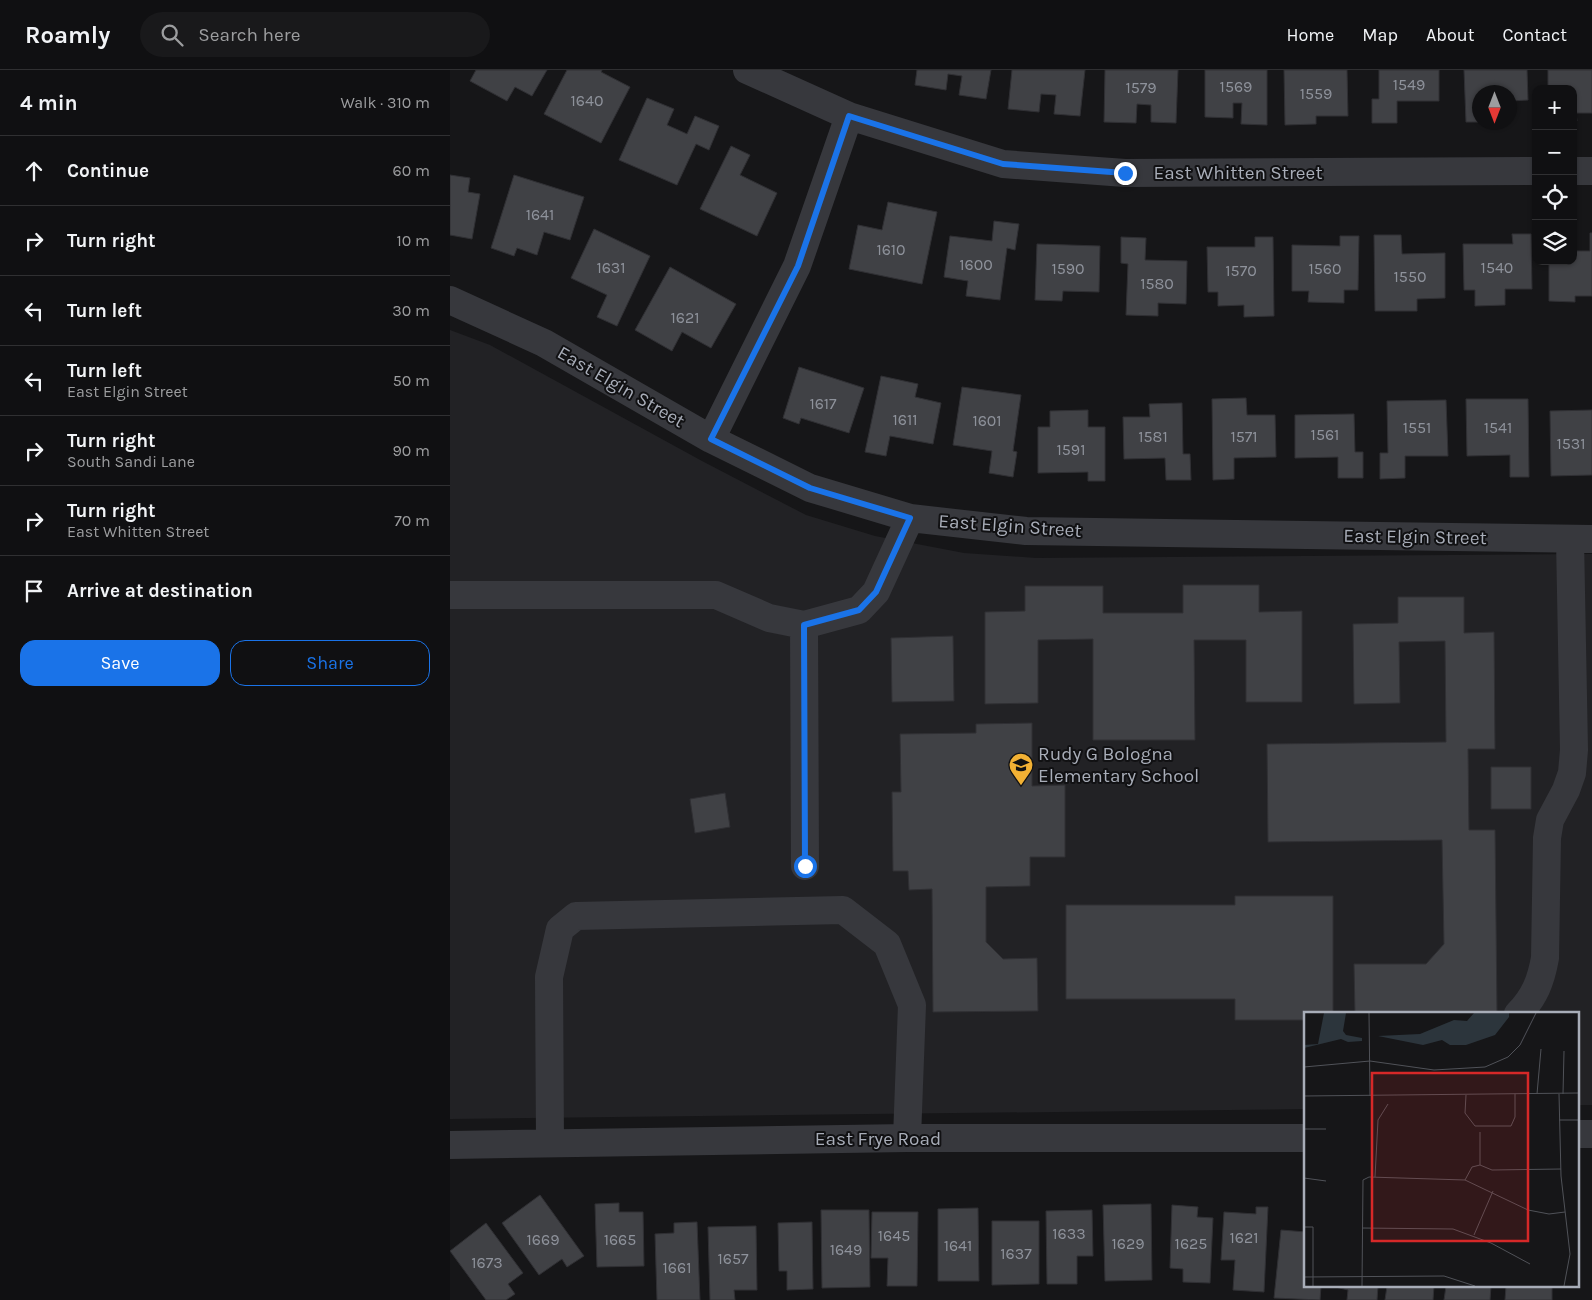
<!DOCTYPE html>
<meta charset="utf-8">
<style>
:root{--surface:#101012;--page:#19191b;--text:#f1f3f6;--muted:#9c9d9f;--line:#303032;--accent:#1a73e8}
body{margin:0;font-family:Karla,sans-serif;background:var(--page);color:var(--text)}
.controls{position:absolute;right:15px;top:15px;display:grid;overflow:hidden;border-radius:10px;box-shadow:0 1px 4px #0004}
.controls button{width:45px;height:45px;display:grid;place-items:center;padding:0;border:0;border-bottom:1px solid var(--line);background:var(--surface);color:var(--text);font:25px sans-serif}
.compass{position:absolute;left:1022px;top:15px;width:45px;height:45px;border-radius:50%;background:var(--surface);box-shadow:0 1px 4px #0004;rotate:180deg}
.stop{position:absolute;width:15px;height:15px;margin:-11px;border:4px solid #1a73e8;border-radius:50%;background:#fff}
.stop.end{background:#1a73e8;border-color:#fff;box-shadow:0 1px 5px #0008}
.list{margin:0;padding:0;list-style:none}
h2{display:flex;justify-content:space-between;align-items:center;height:65px;margin:0;padding:0 20px;font-size:21px}
h2 small{font-size:16px;font-weight:400;color:var(--muted)}
.list li{display:grid;grid-template-columns:32px 1fr auto;gap:15px;align-items:center;box-sizing:border-box;height:70px;padding:0 20px;border-top:1px solid var(--line)}
.list b{display:block;font-size:19px;white-space:nowrap}
.list p{margin:0;font-size:16px;white-space:nowrap;color:var(--muted)}
.list em{font-size:16px;font-style:normal;color:var(--muted)}
.actions{display:flex;gap:10px;padding:15px 20px}
.actions a{flex:1;padding:11px 0;border:1px solid var(--accent);border-radius:15px;text-align:center;font-size:18px;color:var(--accent)}
.actions .main{background:var(--accent);color:#fff}
.icon{flex:none;width:28px;height:28px;fill:none;stroke:currentColor;stroke-width:2;stroke-linecap:round;stroke-linejoin:round}
.map{position:relative;flex:none;width:1142px;height:1230px;overflow:hidden}
header{display:flex;align-items:center;gap:30px;box-sizing:border-box;height:70px;padding:0 25px;background:var(--surface);border-bottom:1px solid var(--line)}
header strong{font-size:24px}
nav{display:flex;gap:28px;margin-inline-start:auto;font-size:18px}
.search{width:350px;height:45px;background:var(--page);display:flex;align-items:center;gap:12px;box-sizing:border-box;padding:0 18px;border-radius:28px;color:var(--muted);font-size:19px}
main{display:flex}
aside{flex:1;background:var(--surface)}
.map>svg:first-child{display:block}
.built{fill:#222225}
.building{fill:#404145;stroke:#303034}
.lines{fill:none;stroke-linecap:round;stroke-linejoin:round}
.minor{stroke:#37383d;stroke-width:28}
.route{stroke:#1a73e8;stroke-width:6}
.labels{text-anchor:middle;dominant-baseline:central;stroke-width:4;stroke-linejoin:round;paint-order:stroke}
.number-label{font-size:16px;fill:#8e929b}
.street-label{font-size:19px;fill:#a8adb8;stroke:#111113}
.poi-label{font-size:19px;fill:#a8adb8;stroke:#111113;text-anchor:start}
.inset-road{fill:none;stroke:#505258;stroke-width:1}
.view{fill:#d62828;fill-opacity:0.15;stroke:#d62828;stroke-width:2.5}
.inset-edge{fill:none;stroke:#a8adb8;stroke-width:2.5}
</style>
<header>
<strong>Roamly</strong>
<div class="search"><svg class="icon" aria-label="search" viewBox="0 0 24 24"><circle cx="10" cy="10" r="6"/><path d="M15 15l6 6"/></svg>Search here</div>
<nav><a>Home</a><a>Map</a><a>About</a><a>Contact</a></nav>
</header>
<main>
<aside>
<h2>4 min<small>Walk · 310 m</small></h2>
<ul class="list">
<li><svg class="icon" aria-label="ahead" viewBox="0 0 24 24"><path d="M12 20V5M6 11l6-6 6 6"/></svg><div><b>Continue</b></div><em>60 m</em></li>
<li><svg class="icon" aria-label="right" viewBox="0 0 24 24"><path d="M7 20v-9h11M14 6l5 5-5 5"/></svg><div><b>Turn right</b></div><em>10 m</em></li>
<li><svg class="icon" aria-label="left" viewBox="0 0 24 24"><path d="M17 20v-9H6M10 6l-5 5 5 5"/></svg><div><b>Turn left</b></div><em>30 m</em></li>
<li><svg class="icon" aria-label="left" viewBox="0 0 24 24"><path d="M17 20v-9H6M10 6l-5 5 5 5"/></svg><div><b>Turn left</b><p>East Elgin Street</p></div><em>50 m</em></li>
<li><svg class="icon" aria-label="right" viewBox="0 0 24 24"><path d="M7 20v-9h11M14 6l5 5-5 5"/></svg><div><b>Turn right</b><p>South Sandi Lane</p></div><em>90 m</em></li>
<li><svg class="icon" aria-label="right" viewBox="0 0 24 24"><path d="M7 20v-9h11M14 6l5 5-5 5"/></svg><div><b>Turn right</b><p>East Whitten Street</p></div><em>70 m</em></li>
<li><svg class="icon" aria-label="arrive" viewBox="0 0 24 24"><path d="M6 21V4h12l-3 4 3 4H6"/></svg><div><b>Arrive at destination</b></div></li>
</ul>
<div class="actions"><a class="main">Save</a><a>Share</a></div>
</aside>
<div class="map">
<svg width="1142" height="1230" viewBox="0 0 1142 1230">
<rect width="100%" height="100%" fill="#161618"/>
<path class="built" d="M0 260 40 275 252 391 356 445 425 466 514 483 586 488 1142 484V1035H1128V944H856V1039L0 1049Z"/>
<path class="building" d="M26 0H97L82 26 65 17 57 31 20 11Z
M117 0H152L151 2 180 17 151 73 94 44Z
M467 0H541L536 29 509 25 512 6 498 4 496 20 465 15Z
M562 0H635L630 46 604 44 606 25 591 24 589 42 558 39Z
M655 0H728L726 53 701 52V35L687 34 686 53 654 52Z
M755 0H817V55L791 54 792 33H783V48L755 47Z
M834 0H897L898 46H866V54L835 55Z
M929 0H989V31H947V53H922V29H929Z
M1014 0H1077L1078 30 1060 31V22H1030V52H1016Z
M1098 0H1142V43H1126L1127 51H1123V19H1098Z
M197 28 224 39 217 55 237 64 245 46 269 56 259 80 246 74 227 115 169 90Z
M281 76 300 85 290 105 327 123 307 166 250 139Z
M0 105 20 108 18 122 30 124 22 169 0 165Z
M64 105 134 127 120 170 94 162 87 185 67 178 64 186 41 178Z
M438 132 487 142 472 214 399 199 408 155 432 160Z
M544 151 569 154 565 180 557 178 550 230 516 226 518 211 494 207 500 166 542 171Z
M144 159 200 186 167 256 147 247 157 225 121 208Z
M1140 163H1142V226H1125V232L1099 231V191H1123V164L1124 181H1140Z
M1062 164H1081L1082 219H1055V235L1025 236V220H1014L1013 174H1063Z
M924 165H951L952 184 995 183V228L967 229V241H925Z
M890 166H909L908 220H894V233L858 232 859 221H842V175L890 176Z
M671 167 696 168 695 190 737 191 736 234 708 233V246L676 245 678 194 671 193Z
M805 167H823L824 246 794 247V235L768 236V222H758L757 177H805Z
M587 174 650 176 649 222 613 221 612 231 585 230Z
M220 197 286 234 261 278 232 262 222 281 185 260Z
M349 297 414 318 399 363 351 348 349 354 333 348Z
M431 306 468 314 465 327 491 333 483 374 440 366 436 386 415 382Z
M512 317 571 325 563 381 567 382 563 407 539 403 542 381 503 375Z
M796 328 797 345H825L826 387 784 388V409L763 410 762 329Z
M1016 329H1078L1079 407H1060V385L1017 386Z
M996 330 998 386H955V408L930 409V383H938L937 331Z
M732 333 733 384H740L741 410H716L715 388 674 389 673 347H700L699 334Z
M638 340V357H655V411H638V402L588 403V357H600V341Z
M1142 340V405L1101 406 1100 341Z
M904 344 905 382H913V408H888V387L845 388V345Z
M733 515H809V542L852 541V632H796V570H744L745 670H643V569L588 570V633L535 634V542L575 541V516H653V543H733Z
M948 527H1014V563L1044 562 1045 679H1018L1019 760H1045L1047 944H905L904 894H976L994 874 992 770 818 772 817 674 996 672 995 571 949 572 950 633 904 634 903 554 948 553Z
M503 566 504 631 442 632 441 568Z
M582 653V716L615 715V787H580V816L536 817V872L553 889 587 888 588 941 483 942 482 819 459 820 458 801H443L442 722H451L450 664 526 663V654Z
M1041 697H1081V739H1041Z
M275 723 280 757 245 763 240 729Z
M785 826H883V944H856V950H785V929H616V835H785Z
M90 1125 134 1186 117 1197 112 1189 89 1205 52 1153Z
M169 1133V1142H193L194 1196 147 1197 145 1134Z
M701 1134 702 1210 655 1211 653 1135Z
M722 1135 748 1137 747 1147 763 1148 760 1213 733 1212V1199L720 1198Z
M806 1137H818L814 1222 783 1220 785 1190H771L774 1142 806 1144Z
M528 1138 529 1211H488V1139Z
M371 1140H419L420 1217 372 1218Z
M642 1140 643 1186H627V1214H597L596 1141Z
M422 1142H468L467 1216H437L438 1188H421Z
M542 1151H589V1214L542 1215Z
M247 1152 250 1230H207L205 1164 224 1163V1153Z
M362 1152 363 1219 337 1220V1201H329L328 1153Z
M36 1153 73 1203 58 1214 65 1224 56 1230H36L0 1181Z
M306 1156 307 1220H284L285 1230H260L258 1157Z
M831 1160 856 1162V1216H871L870 1230 824 1228Z
M881 1216H928L927 1230H897L898 1220Z
M937 1216H984L983 1230H935Z
M996 1216H1041L1040 1230H994Z
M1056 1216H1102V1230H1055Z"/>
<g class="lines">
<path class="minor" d="M297 0 399 46 553 94 675 103 1086 101
M1123 101H1142
M0 230 94 273 261 369 360 418 460 448 576 461 1142 469
M261 369 347 196 399 46
M0 525H266L319 548 354 555 409 540 426 522 460 448
M354 555 355 796
M1068 944C1085 927 1091 910 1095 888L1097 768 1100 750 1116 720 1122 703 1124 680 1120 469
M1128 1064H1142
M100 1073 99 907 110 859 126 846 393 840 437 874 462 935 457 1068
M0 1075 457 1068H856"/>
</g>
<g class="lines">
<path class="route" d="M355 796 354 555 409 540 426 522 460 448 360 418 261 369 348 196 399 46 553 94 675 103"/>
</g>
<defs>
<symbol id="school-pin" viewBox="-11 -11 22 30"><path d="M0 17L-7.5 6A9.5 9.5 0 1 1 7.5 6Z" fill="#f2b134" stroke="#111113"/><path d="M0-5L7-2L0 1L-7-2ZM-4 1L0 2.5L4 1V4Q0 6-4 4Z" fill="#111"/></symbol>
</defs>
<g fill-rule="evenodd">
<use href="#school-pin" x="557" y="681" width="28" height="38"/>
</g>
<g class="labels">
<g class="number-label">
<text x="959" y="14">1549</text>
<text x="786" y="16">1569</text>
<text x="691" y="17">1579</text>
<text x="866" y="23">1559</text>
<text x="137" y="30">1640</text>
<text x="90" y="144">1641</text>
<text x="441" y="179">1610</text>
<text x="526" y="194">1600</text>
<text x="161" y="197">1631</text>
<text x="1047" y="197">1540</text>
<text x="618" y="198">1590</text>
<text x="875" y="198">1560</text>
<text x="791" y="200">1570</text>
<text x="960" y="206">1550</text>
<text x="707" y="213">1580</text>
<text x="235" y="247">1621</text>
<text x="373" y="333">1617</text>
<text x="455" y="349">1611</text>
<text x="537" y="350">1601</text>
<text x="967" y="357">1551</text>
<text x="1048" y="357">1541</text>
<text x="875" y="364">1561</text>
<text x="703" y="366">1581</text>
<text x="794" y="366">1571</text>
<text x="1121" y="373">1531</text>
<text x="621" y="379">1591</text>
<text x="619" y="1163">1633</text>
<text x="444" y="1165">1645</text>
<text x="794" y="1167">1621</text>
<text x="93" y="1169">1669</text>
<text x="170" y="1169">1665</text>
<text x="678" y="1173">1629</text>
<text x="741" y="1173">1625</text>
<text x="508" y="1175">1641</text>
<text x="396" y="1179">1649</text>
<text x="566" y="1183">1637</text>
<text x="283" y="1188">1657</text>
<text x="37" y="1192">1673</text>
<text x="227" y="1197">1661</text>
</g>
<g class="street-label">
<text x="788" y="103">East Whitten Street</text>
<text transform="translate(171 317) rotate(30)">East Elgin Street</text>
<text transform="translate(560 456) rotate(4)">East Elgin Street</text>
<text transform="translate(965 467) rotate(1)">East Elgin Street</text>
<text x="428" y="1069">East Frye Road</text>
</g>
<g class="poi-label">
<text x="588" y="684">Rudy G Bologna<tspan x="588" dy="22">Elementary School</tspan></text>
</g>
</g>
<g transform="translate(854 942)">
<rect width="275" height="275" fill="#161618"/>
<path d="M20 1H42L39 19 42 23 58 26V29L44 30 37 27 0 36V33L14 32ZM170 1H205V5L191 23 162 33H146L138 28 119 33 74 24 116 22 150 8 163 9Z" fill="#2c353c"/>
<path class="inset-road" d="M65 1 66 84M0 55 66 49 130 58 181 55 204 45 216 33 232 1M233 82 237 37M255 82 257 164 266 242 260 274M259 82 260 39M162 83 161 101 171 114H207L211 105V82M0 84 275 81M255 108H275M0 117H22M176 120V153M71 165 74 108 84 92M0 166 22 169M161 168 168 155 176 153 188 158 257 157M0 215H9V274M58 216 149 217 187 231 226 252M170 223 189 179M0 265 140 264 171 274M58 274 59 168 65 165 161 168 224 198 245 202 261 200"/>
<path class="view" d="M68 61H224V229H68Z"/>
<rect width="275" height="275" class="inset-edge"/>
</g>
</svg>
<div class="controls">
<button>+</button>
<button>−</button>
<button><svg class="icon" aria-label="locate" viewBox="0 0 24 24"><circle cx="12" cy="12" r="6"/><path d="M12 2v4M12 18v4M2 12h4M18 12h4"/></svg></button>
<button><svg class="icon" aria-label="layers" viewBox="0 0 24 24"><path d="M12 4l9 5-9 5-9-5zM3 14l9 5 9-5"/></svg></button>
</div>
<svg class="compass" viewBox="-18 -18 36 36"><path d="M0-13l5 13h-10z" fill="#e53935"/><path d="M0 13l5-13h-10z" fill="#9c9d9f"/></svg>
<div class="stop" style="left:355px;top:796px"></div>
<div class="stop end" style="left:675px;top:103px"></div>
</div>
</main>
